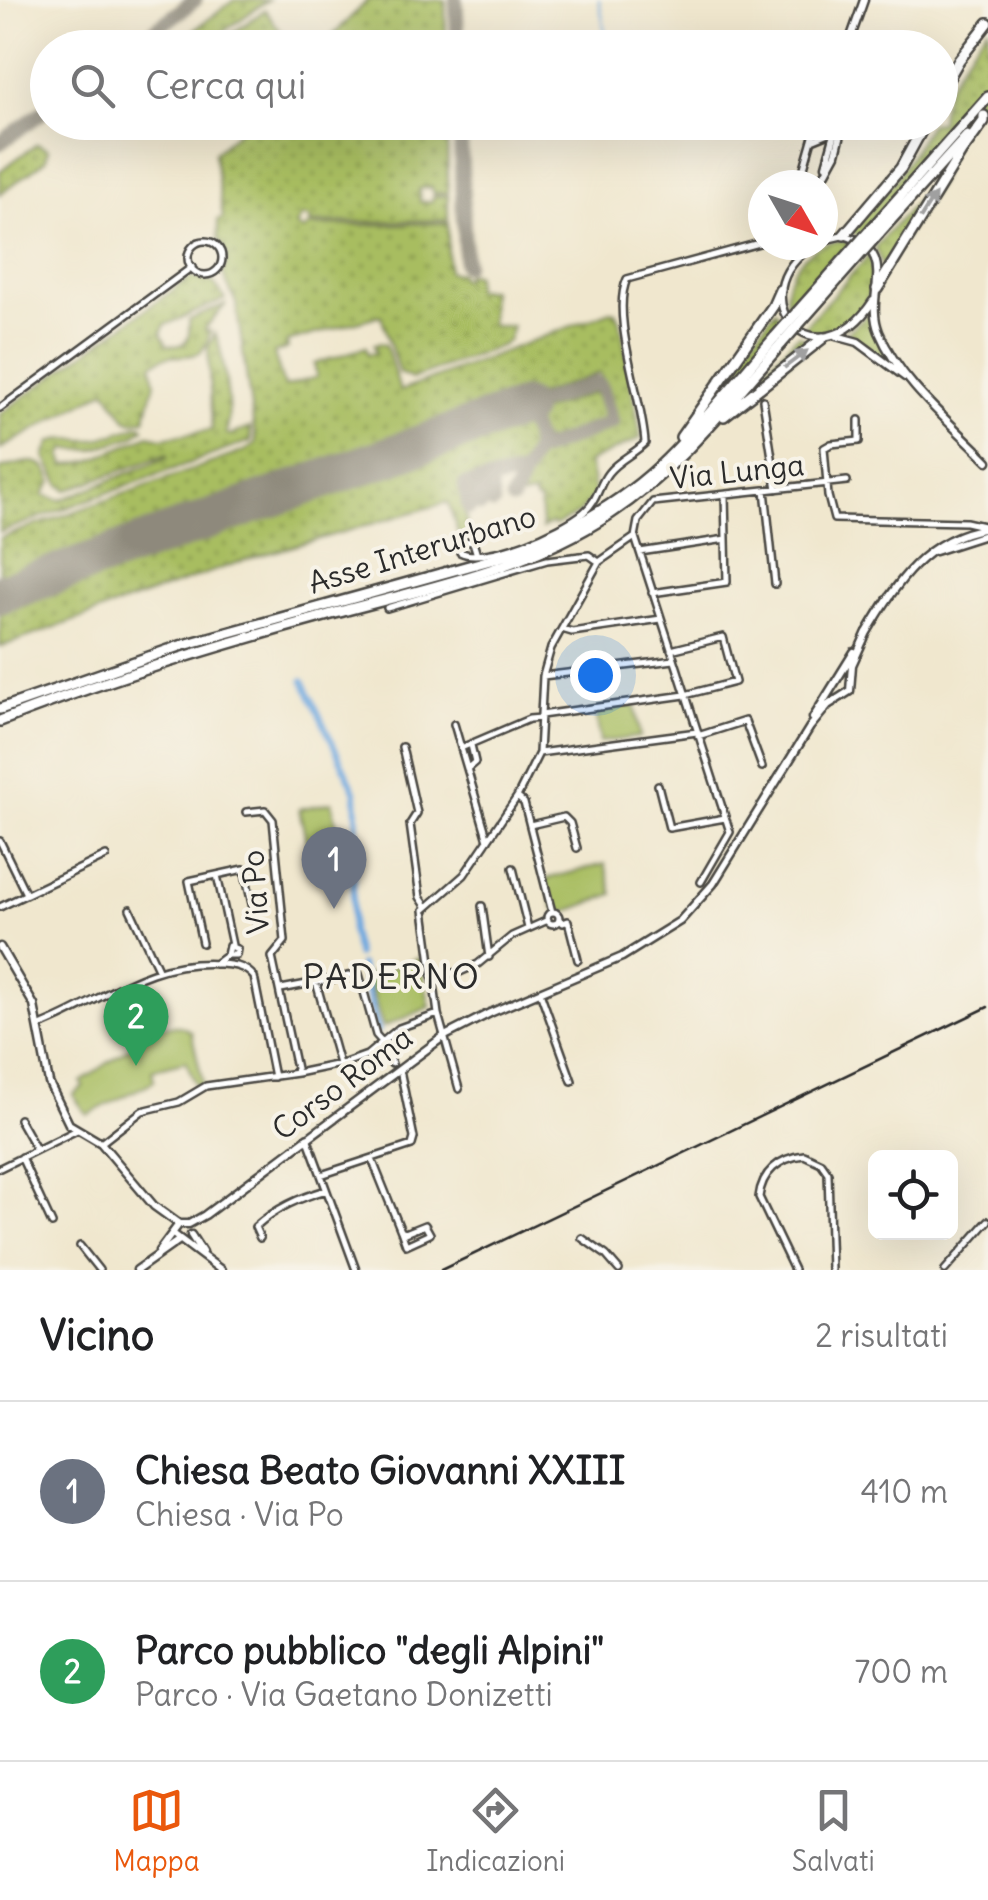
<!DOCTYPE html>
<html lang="it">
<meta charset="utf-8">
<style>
:root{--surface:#fff;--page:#f2f2f2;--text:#202124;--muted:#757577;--line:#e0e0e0;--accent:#ea580c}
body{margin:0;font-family:Delius,sans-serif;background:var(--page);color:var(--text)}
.controls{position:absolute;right:30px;bottom:30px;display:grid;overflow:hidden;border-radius:15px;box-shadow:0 10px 40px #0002}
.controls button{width:90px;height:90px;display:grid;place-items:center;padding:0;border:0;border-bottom:2px solid var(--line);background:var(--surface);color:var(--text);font:50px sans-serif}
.compass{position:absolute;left:748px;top:170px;width:90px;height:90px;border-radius:50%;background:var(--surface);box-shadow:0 10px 40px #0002;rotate:129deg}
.you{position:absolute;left:595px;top:675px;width:35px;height:35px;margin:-25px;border:8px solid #fff;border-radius:50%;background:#1a73e8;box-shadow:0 0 0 15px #1a73e833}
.badge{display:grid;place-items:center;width:65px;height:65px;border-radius:50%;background:var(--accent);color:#fff;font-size:32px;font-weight:700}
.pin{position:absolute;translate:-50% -82px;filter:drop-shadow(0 2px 5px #0008)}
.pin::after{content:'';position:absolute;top:52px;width:35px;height:30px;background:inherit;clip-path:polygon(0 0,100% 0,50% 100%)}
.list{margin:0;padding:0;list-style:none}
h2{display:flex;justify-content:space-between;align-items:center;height:130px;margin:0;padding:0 40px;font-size:42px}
h2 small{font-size:32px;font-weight:400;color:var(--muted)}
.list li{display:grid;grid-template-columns:65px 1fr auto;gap:30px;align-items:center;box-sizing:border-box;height:180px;padding:0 40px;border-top:2px solid var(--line)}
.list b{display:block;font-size:38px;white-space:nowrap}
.list p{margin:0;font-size:32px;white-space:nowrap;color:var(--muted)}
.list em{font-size:32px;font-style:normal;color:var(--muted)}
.icon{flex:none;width:55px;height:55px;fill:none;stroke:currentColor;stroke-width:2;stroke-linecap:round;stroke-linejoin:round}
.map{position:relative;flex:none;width:988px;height:1270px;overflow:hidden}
.search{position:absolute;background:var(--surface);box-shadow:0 10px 40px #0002;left:30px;right:30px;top:30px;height:110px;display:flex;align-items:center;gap:25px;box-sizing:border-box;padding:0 35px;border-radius:55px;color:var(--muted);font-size:38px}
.sheet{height:490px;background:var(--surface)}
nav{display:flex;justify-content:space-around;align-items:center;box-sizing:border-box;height:140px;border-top:2px solid var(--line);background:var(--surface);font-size:28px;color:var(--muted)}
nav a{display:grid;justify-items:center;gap:5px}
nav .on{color:var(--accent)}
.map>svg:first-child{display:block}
.grass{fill:url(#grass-dots);stroke:#6a7446;stroke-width:2.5}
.green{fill:#a8bd61;stroke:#6a7446;stroke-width:2.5}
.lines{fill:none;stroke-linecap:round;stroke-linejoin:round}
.stream{stroke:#6fa9df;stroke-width:2.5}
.canal{stroke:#6fa9df;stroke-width:6}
.taxiway{stroke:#8e897c;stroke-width:15}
.runway{stroke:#8e897c;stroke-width:40}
.street-casing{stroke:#494743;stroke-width:10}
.secondary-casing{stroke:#494743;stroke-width:11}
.highway-casing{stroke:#494743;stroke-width:14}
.street{stroke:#fff;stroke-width:5}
.secondary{stroke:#fff;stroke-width:6}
.highway{stroke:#fff;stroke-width:9}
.rail{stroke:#2b2b2b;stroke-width:2.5}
.highway-bridge-casing{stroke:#494743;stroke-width:14;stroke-linecap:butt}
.highway-bridge{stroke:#fff;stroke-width:9}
.oneway{fill:#a0a0a0}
.labels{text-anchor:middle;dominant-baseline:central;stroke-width:8;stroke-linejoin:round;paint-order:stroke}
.street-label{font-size:30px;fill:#2b2b2b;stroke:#f7f3e8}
.quarter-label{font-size:35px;letter-spacing:2.5px;fill:#2b2b2b;stroke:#f7f3e8}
</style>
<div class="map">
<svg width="988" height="1270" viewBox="0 0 988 1270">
<defs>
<pattern id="grass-dots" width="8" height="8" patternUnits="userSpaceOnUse" patternTransform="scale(2.5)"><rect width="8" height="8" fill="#a8bd61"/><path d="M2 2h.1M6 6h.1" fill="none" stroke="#899a50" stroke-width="1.8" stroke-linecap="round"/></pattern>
</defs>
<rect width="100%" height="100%" fill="#f7f3e8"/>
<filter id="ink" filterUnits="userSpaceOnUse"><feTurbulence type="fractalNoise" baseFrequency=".01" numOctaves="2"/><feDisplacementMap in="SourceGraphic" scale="20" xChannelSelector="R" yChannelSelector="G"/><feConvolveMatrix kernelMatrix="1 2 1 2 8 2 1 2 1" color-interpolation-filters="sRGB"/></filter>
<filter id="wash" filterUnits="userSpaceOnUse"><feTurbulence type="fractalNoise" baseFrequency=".0048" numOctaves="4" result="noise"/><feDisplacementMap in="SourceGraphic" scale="40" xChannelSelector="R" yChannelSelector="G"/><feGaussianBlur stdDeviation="2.25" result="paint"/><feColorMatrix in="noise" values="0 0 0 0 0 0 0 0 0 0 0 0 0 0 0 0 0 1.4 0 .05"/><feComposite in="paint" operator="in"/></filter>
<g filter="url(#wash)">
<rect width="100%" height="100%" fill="#f0e7ce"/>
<path class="grass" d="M234 0H268L202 47H172Z
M368 0H445L446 47H321Z
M265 10 292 47H213Z
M988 27V91L872 222 858 236 851 231 895 181 930 123 940 122C941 84 966 57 988 27Z
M247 123H447V129H432L431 123 418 124 419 137H432V132H447L448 193H433L432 187 419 189 420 202 432 201 433 196H448V220L310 223 309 218 302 216 296 226 303 231 310 226 448 223V272L459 273 460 279H465V274L475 275V290H490L491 326H512L509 339 503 345 412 379 399 373 381 315 287 342 288 348 274 353 284 387 317 377 314 364 366 347 368 354 376 352 374 345 381 343 386 345 400 391 611 311 616 312 620 320 641 438 589 462 595 495 578 514 554 526 552 523 542 529 540 501H536L533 495 515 498 538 454 619 425 600 373 0 587V538L245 451 256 443 236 303 223 275 228 256 218 238V220L223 218 214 153Z
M37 144 48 149 46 160 0 194V171Z
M939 176 941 178 884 271 875 247Z
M845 241 853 244 791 315C773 281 809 239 845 241Z
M869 255C883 298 848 348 803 328Z
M191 277 213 282 225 299 165 325 161 333 167 345C190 349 190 336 189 320L226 304 205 329 206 332 210 331 207 344 200 353C182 360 165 351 152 365L155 383 145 419 133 422 126 419 106 390 0 449V414Z
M775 310 783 320 710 404 708 402Z
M870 312 872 314 894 364 846 334Z
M215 333C223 352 233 413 226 433L230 435 250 428 251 441 0 532V469C22 463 45 452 52 482L43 495 61 500 168 457 167 454 67 490 61 486 45 456 51 442C66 436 78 441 92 440 108 438 125 429 141 425L144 428 132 437 92 450 66 449 62 455 65 465 90 461 149 435 162 438 212 430 208 348Z
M798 335 810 342 809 346 737 399Z
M598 391 608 421 549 442 539 438 531 415Z
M521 418C538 434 530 452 522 470L461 483 468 534 459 536 448 502 245 560 0 647V604Z"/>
<path class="green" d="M635 705 640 737 600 742 596 710Z
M332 802 341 845 309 853 299 809Z
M605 864 613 894 563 913 554 907 546 879Z
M420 958 430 1007 383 1027 367 976Z
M160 1026H180L191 1031 203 1083 197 1088 186 1061 152 1070 154 1081 87 1115 73 1095 84 1086 81 1082Z"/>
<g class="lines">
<path class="stream" d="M599 0 608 48"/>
<path class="canal" d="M303 680 356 793 357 816 351 931 357 955
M360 965 378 1031"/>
<path class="taxiway" d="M456 0 458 48
M131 48 195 0
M460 122 465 265
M0 143 48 108
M489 480 493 503
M477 482 481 505
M512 499 534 453 612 422 600 385 595 383 524 408 539 450
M469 508 465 485 524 473"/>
<path class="runway" d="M0 594 524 408"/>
</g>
</g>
<g filter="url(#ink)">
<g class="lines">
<defs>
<path id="street" d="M812 140 834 131
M799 185 817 122
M188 258a17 17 0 1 1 34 0a17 17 0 1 1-34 0Z
M763 400 777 489
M0 408 192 267
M859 420V441L831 444 824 448 828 496 834 519 966 522 988 527
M765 490 775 584
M635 537 730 832 701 882
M640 552 726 539
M477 555 473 542 462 541 460 552C485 565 563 530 584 512 598 500 598 486 608 473 618 460 634 454 645 443 643 400 610 316 627 279L763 242
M652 593 727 582 725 495
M387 608 547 560 589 555 599 562
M562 629 572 632 661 619
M543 676 674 660
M541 715 685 695 735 682 723 637 671 650
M454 724 488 840
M698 736 745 721 762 767
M402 747 417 813 410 824 420 897 426 906
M461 748 529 719 541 718
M539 753 697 732
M468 768 475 762 471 745
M658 785 669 828 725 818
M517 797 524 803 552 912
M246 812 265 810 273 820 285 941 272 957 297 1073
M530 825 564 817 570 823 577 848
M0 841 26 894
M513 868 528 928
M217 875 232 945
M482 906 489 957
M0 907 106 856
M130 909 158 969
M547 918a6 6 0 1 1 12 0a6 6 0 1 1-12 0Z
M560 920 563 923 568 921 578 960
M202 943 189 881 244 869 257 926
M215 964 227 955 229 946 237 949 236 955H227
M432 976 460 972 478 964 512 936 548 920
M316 982 339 1064
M281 989 359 974 376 1035 385 1045 392 1064
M540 992 572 1081
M40 1026C104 1001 146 959 220 964 234 965 245 966 254 977L274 1077
M459 1089 438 1014 424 910 464 875 517 797 539 753 543 676 551 648 599 562 635 537 638 521 653 502 847 481
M19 1119 36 1149
M307 1137 356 1270
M101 1143 142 1111 179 1102 206 1086 297 1073 345 1063 367 1055 399 1028 438 1014
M21 1157 52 1224
M372 1159 401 1231 405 1233 425 1225 430 1234 406 1245 401 1231
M0 1168 77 1130
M321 1175 412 1145 414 1138 400 1070
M260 1238 255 1227C276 1208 299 1198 326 1190
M582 1238 606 1255 619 1270
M80 1246 99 1270
M794 1270 759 1197C762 1172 779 1158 804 1155L821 1163 828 1173 831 1270
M945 1270 988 1221"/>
<path id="secondary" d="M847 48 864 0
M826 165 838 122
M819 185 836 154 844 122
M823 240 844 235C902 254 863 293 879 332 900 382 951 423 988 461
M814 245C734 297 817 387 873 301
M836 336 858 342 905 377
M935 551 988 534
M866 634C895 584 926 537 988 528
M813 718 854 652
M0 947 34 1005 49 1083 69 1124 101 1143 154 1206 179 1224
M179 1224H189L205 1215 443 1037 490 1013 622 957 680 921 713 884 810 727 828 705 850 691 852 665 867 632
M173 1234 221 1270
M191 1235 202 1252
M159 1251 179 1224
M137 1270 178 1241"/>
<path id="highway" d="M940 93 959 60 988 23
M872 228 988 97
M879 233 967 136
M844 235 901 168 926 122
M877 289 962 151 984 121V116
M724 416 823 338
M681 437 773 306 780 290
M0 709 180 646 494 559C556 540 621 505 667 459 705 421 739 378 775 337
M0 721C106 679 215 646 325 616 421 589 526 570 610 514 678 469 728 404 782 343"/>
</defs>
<use href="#street" class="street-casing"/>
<use href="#secondary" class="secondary-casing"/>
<use href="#highway" class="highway-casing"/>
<use href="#street" class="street"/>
<use href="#secondary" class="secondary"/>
<use href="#highway" class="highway"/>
<path class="rail" d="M441 1270 988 1007"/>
<defs>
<path id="highway-bridge" d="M775 337 872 228
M782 343 879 233"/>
</defs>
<use href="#highway-bridge" class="highway-bridge-casing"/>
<use href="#highway-bridge" class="highway-bridge"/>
</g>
<defs><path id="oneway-solid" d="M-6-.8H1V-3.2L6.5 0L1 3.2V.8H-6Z" transform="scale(2.5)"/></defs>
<g class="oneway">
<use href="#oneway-solid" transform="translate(928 206) rotate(-58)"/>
<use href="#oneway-solid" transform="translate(796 359) rotate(-37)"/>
</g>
</g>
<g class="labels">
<g class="street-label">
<text transform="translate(737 471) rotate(-6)">Via Lunga</text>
<text transform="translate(422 549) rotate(-17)">Asse Interurbano</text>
<text transform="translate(255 892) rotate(-94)">Via Po</text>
<text transform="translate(342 1083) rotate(-37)">Corso Roma</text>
</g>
<g class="quarter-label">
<text x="392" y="976">PADERNO</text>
</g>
</g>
</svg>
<div class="controls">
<button><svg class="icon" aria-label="locate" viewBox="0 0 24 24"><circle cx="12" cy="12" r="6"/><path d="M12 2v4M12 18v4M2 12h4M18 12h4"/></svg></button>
</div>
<svg class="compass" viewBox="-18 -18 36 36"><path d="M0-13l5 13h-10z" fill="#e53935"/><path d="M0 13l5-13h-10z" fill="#757577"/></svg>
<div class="you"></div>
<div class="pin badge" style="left:334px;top:909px;background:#6b7280">1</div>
<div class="pin badge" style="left:136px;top:1066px;background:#2e9e5b">2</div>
<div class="search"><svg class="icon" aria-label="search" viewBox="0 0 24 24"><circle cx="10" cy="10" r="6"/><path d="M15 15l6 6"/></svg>Cerca qui</div>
</div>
<section class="sheet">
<h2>Vicino<small>2 risultati</small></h2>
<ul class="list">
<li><span class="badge" style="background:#6b7280">1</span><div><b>Chiesa Beato Giovanni XXIII</b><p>Chiesa · Via Po</p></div><em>410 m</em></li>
<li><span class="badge" style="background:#2e9e5b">2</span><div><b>Parco pubblico &quot;degli Alpini&quot;</b><p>Parco · Via Gaetano Donizetti</p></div><em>700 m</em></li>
</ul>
</section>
<nav>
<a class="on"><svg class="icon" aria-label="map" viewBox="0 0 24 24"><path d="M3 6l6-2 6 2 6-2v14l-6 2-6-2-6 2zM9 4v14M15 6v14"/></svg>Mappa</a>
<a><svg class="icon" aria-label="directions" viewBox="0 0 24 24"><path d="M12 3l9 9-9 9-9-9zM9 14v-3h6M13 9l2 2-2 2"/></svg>Indicazioni</a>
<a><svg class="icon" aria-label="saved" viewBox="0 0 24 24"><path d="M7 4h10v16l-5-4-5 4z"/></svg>Salvati</a>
</nav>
